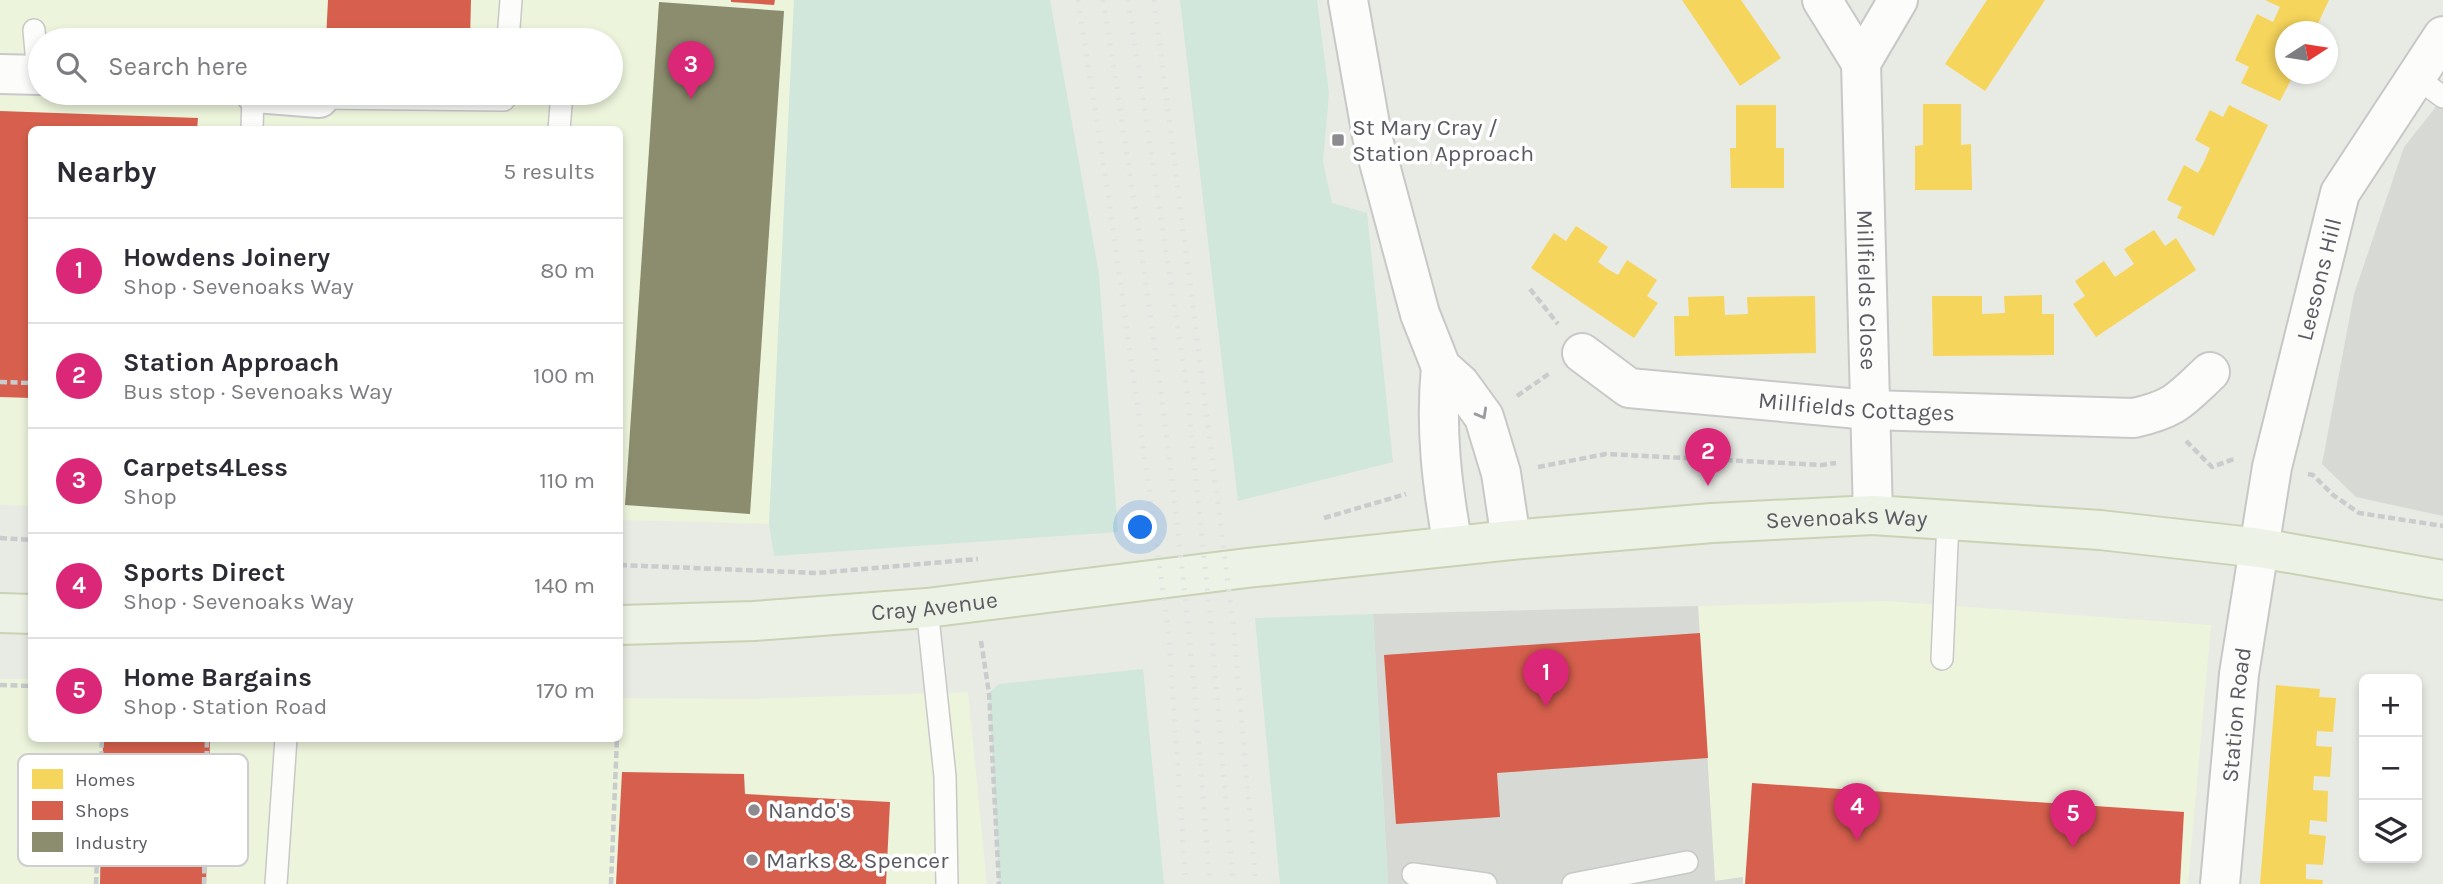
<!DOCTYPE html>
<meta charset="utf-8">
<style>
:root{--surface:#fff;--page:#f7f7f7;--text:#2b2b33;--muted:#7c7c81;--line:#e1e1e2;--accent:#db2777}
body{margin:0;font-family:Karla,sans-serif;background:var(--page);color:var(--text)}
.controls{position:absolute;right:21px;bottom:21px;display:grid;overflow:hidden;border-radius:10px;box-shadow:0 4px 10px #0003}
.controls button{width:63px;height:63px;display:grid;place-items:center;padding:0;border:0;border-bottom:2px solid var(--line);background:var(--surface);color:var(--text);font:35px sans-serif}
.compass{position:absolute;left:2275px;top:21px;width:63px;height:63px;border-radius:50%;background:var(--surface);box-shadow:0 4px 10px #0003;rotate:78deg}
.you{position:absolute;left:1141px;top:528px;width:24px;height:24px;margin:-18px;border:5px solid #fff;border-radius:50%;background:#1a73e8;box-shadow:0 0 0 10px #1a73e833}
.badge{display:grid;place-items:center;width:46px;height:46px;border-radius:50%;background:var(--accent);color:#fff;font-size:23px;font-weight:700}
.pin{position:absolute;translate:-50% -58px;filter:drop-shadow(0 2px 4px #0008)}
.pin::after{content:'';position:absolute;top:37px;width:24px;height:21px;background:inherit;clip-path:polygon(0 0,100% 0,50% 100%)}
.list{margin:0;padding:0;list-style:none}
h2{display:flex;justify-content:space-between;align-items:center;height:91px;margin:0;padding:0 28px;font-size:30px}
h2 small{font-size:23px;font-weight:400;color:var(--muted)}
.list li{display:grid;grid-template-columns:46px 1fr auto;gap:21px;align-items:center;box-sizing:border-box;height:105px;padding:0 28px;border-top:2px solid var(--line)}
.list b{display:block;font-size:26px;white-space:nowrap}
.list p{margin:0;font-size:23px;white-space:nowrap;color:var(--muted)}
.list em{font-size:23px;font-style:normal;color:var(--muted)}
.icon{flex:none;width:38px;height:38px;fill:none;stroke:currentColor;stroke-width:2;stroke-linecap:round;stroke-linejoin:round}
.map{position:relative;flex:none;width:2443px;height:884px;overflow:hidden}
.search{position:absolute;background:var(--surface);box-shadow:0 4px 10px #0003;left:28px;top:28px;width:595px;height:77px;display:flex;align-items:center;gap:18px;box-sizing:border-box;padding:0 24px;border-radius:38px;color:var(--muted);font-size:26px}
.panel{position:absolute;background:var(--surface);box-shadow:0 4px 10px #0003;left:28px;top:126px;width:595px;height:616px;border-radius:10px}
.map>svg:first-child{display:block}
.commercial{fill:#ecf4dc;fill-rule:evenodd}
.industrial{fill:#d7d9d4}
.green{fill:#d1e7db}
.homes{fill:#f6d55c}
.shops{fill:#d6604d}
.industry{fill:#8c8c6e}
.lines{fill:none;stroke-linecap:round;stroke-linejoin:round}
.lane-casing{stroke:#c8c8c8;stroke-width:24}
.street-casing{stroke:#c8c8c8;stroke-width:42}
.secondary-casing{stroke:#c7c7c7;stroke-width:42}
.primary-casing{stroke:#c9d2b2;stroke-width:42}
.path{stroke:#c8cccc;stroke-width:4.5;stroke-dasharray:7 3.5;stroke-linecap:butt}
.lane{stroke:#fcfcfb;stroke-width:21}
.street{stroke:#fcfcfb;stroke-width:38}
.secondary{stroke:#fcfcfb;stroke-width:38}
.primary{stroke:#edf2e7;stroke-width:38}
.rail{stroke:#e2e2e2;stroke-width:5;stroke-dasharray:2 9;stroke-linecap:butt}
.oneway{stroke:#9b9b9f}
.poi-dot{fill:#8c8c90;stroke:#fff;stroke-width:2.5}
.labels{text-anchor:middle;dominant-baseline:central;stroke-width:7;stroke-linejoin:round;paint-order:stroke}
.poi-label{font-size:23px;fill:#5b5a62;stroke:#fff;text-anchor:start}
.street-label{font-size:23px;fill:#5b5a62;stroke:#fff}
.key{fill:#fff;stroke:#ceced0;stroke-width:2}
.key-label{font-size:19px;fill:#5b5a62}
</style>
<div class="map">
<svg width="2443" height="884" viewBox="0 0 2443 884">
<rect width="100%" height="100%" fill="#e8eae4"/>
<path class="commercial" d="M0 0H794L769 524 620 520V130H32L31 506 0 505ZM40 40H611V93H40Z
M1888 601 2211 625 2188 884H1743L1742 877 1715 881 1698 606Z
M0 679H31L32 738H620V698L749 699 968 692 987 884H0Z"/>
<path class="industrial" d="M2443 98V516L2356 497 2322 464 2354 294 2404 147Z
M1698 606 1715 881 1743 877V884H1388L1373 614Z"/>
<path class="green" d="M794 0H1050L1099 274 1118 532 774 556 769 524Z
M1180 0H1317L1329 93 1323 162 1332 203 1367 213 1393 462 1238 501Z
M1373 614 1388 884H1280L1255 618Z
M1143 669 1164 884H999L989 693 999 684Z"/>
<path class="homes" d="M1682 0H1741L1781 58 1740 86Z
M1987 0H2045L1985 91 1945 64Z
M2265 0H2329L2314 32H2286V74H2294L2280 101 2241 83 2249 67 2235 60 2257 14 2273 22 2280 7Z
M1923 104H1961V145L1971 144 1972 190H1915V146L1923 145Z
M1736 105H1776V148H1784V188H1731L1730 148H1736Z
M2229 105 2268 125 2214 236 2177 218 2182 207 2167 200 2184 165 2198 173 2204 162 2210 148 2195 140 2210 110 2223 117Z
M1576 226 1608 247 1598 262 1606 268 1618 275 1627 260 1657 280 1647 296 1658 303 1634 338 1531 268 1554 233 1566 241Z
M2154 230 2165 246 2176 238 2196 270 2096 337 2073 304 2085 296 2075 281 2104 261 2115 277 2134 264 2124 249Z
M2042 295V314H2054V355L1933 356 1932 296H1982V314L2005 313 2004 296Z
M1724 296 1725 315 1748 314 1747 297 1815 296 1816 353 1675 356 1674 316H1689L1688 297Z
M2276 685 2320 689 2319 697 2336 698 2333 732 2317 731 2316 746 2332 747 2330 777 2314 776 2313 790 2328 791 2327 822 2310 820 2309 834 2326 836 2323 865 2306 864V879L2323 880 2322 884H2260Z"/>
<path class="shops" d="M328 0H471L470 40H326Z
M731 0H775L774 5 731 2Z
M0 111 198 118 197 130H32V398L0 397Z
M1700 633 1708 758 1497 773 1500 817 1396 824 1384 655Z
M103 739 210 742 206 884H100Z
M622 772 744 774 745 794 890 802 886 884H616Z
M1752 783 2184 812 2180 884H1745Z"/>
<path class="industry" d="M659 2 784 11 750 514 625 505Z"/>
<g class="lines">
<defs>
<path id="lane" d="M34 30 38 75
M508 40 511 0
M2416 77 2443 97
M319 98 504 100 505 93
M252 130 253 93
M559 130 562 93
M927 608 945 776 947 884
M1942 659 1948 521
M1413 874 1486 884
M276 884 286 738
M1573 884 1687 862"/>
<g id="street">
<path d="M1348 0 1372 136 1420 314 1441 367 1460 384 1484 417 1501 473 1511 540"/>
<path id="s1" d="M1822 0 1861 63 1873 515"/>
<path d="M1861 63 1898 0"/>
<path d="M0 74 40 75"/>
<path d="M255 93 319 98"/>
<path id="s2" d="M1582 353 1629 388 1870 410 2134 418C2175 409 2180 400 2210 372"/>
<path d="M1441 367C1435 428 1442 486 1453 546"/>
</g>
<g id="secondary">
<path id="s3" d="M2220 884 2239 674 2272 467 2340 193 2443 36"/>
</g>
<g id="primary">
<path d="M0 613 32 614"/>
<path id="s4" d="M620 625 754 621 927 608 1247 568 1511 540 1712 523 1873 515 2100 530 2260 548 2443 580"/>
</g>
</defs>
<use href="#lane" class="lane-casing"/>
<use href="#street" class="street-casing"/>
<use href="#secondary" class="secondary-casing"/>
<use href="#primary" class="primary-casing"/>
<path class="path" d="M1530 289 1558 324
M0 382 32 383
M1517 396 1550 373
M2186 441 2212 467 2234 459
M1538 467 1606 454 1822 465 1836 463
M2308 474 2313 475 2333 495 2359 513 2443 526
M1324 518 1406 494
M0 538 32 540
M620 565 817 573 978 559
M981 641 989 693 999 884
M620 682V661
M0 685 32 686
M96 884 102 738
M204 884 207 738
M611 884 617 738"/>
<use href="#lane" class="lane"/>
<use href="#street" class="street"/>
<use href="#secondary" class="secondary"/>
<use href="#primary" class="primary"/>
<path class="rail" d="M1078 0 1110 207 1168 627 1186 884
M1103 0C1136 208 1167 416 1188 625 1197 711 1203 798 1210 884
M1128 0 1186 383 1211 625 1233 884
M1154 0 1233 623 1256 884"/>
</g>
<defs><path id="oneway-chevron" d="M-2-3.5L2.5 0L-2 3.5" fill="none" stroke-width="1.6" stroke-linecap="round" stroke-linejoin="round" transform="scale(1.75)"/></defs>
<use class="oneway" href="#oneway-chevron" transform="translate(1482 414) rotate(61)"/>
<g class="poi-dot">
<rect x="1331" y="133" width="14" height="14" rx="3.5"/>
<circle cx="754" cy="810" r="7"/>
<circle cx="752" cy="860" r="7"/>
</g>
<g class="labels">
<g class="poi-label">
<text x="1352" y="127">St Mary Cray /<tspan x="1352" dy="26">Station Approach</tspan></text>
<text x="768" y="810">Nando's</text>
<text x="766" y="860">Marks &amp; Spencer</text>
</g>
<g class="street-label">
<text stroke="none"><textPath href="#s3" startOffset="614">Leesons Hill</textPath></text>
<text stroke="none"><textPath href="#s1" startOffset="301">Millfields Close</textPath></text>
<text stroke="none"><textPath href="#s2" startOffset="287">Millfields Cottages</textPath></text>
<text stroke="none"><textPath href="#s4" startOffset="1232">Sevenoaks Way</textPath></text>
<text stroke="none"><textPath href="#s4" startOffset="315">Cray Avenue</textPath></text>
<text stroke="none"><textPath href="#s3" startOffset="170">Station Road</textPath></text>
</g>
</g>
<rect x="18" y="754" width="230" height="112" rx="10" class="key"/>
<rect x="32" y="769" width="31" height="20" fill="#f6d55c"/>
<rect x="32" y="801" width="31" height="19" fill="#d6604d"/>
<rect x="32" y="832" width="31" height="20" fill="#8c8c6e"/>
<g class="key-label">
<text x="75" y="786">Homes</text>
<text x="75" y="817">Shops</text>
<text x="75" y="849">Industry</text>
</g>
</svg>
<div class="controls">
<button>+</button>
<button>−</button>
<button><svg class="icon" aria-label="layers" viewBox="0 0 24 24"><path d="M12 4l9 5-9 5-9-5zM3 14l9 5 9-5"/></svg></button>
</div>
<svg class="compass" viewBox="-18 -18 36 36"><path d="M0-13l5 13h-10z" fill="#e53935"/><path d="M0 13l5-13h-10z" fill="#7c7c81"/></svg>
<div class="you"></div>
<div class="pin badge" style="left:1546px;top:707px">1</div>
<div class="pin badge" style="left:1708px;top:486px">2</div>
<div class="pin badge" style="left:691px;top:99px">3</div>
<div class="pin badge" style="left:1857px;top:841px">4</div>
<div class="pin badge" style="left:2073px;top:848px">5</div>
<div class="search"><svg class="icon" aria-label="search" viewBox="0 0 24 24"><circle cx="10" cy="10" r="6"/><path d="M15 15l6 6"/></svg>Search here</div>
<section class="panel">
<h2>Nearby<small>5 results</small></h2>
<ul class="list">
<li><span class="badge">1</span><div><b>Howdens Joinery</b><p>Shop · Sevenoaks Way</p></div><em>80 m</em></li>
<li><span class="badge">2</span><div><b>Station Approach</b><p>Bus stop · Sevenoaks Way</p></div><em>100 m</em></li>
<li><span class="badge">3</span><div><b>Carpets4Less</b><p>Shop</p></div><em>110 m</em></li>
<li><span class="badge">4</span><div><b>Sports Direct</b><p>Shop · Sevenoaks Way</p></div><em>140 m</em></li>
<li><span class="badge">5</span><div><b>Home Bargains</b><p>Shop · Station Road</p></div><em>170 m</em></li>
</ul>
</section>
</div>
